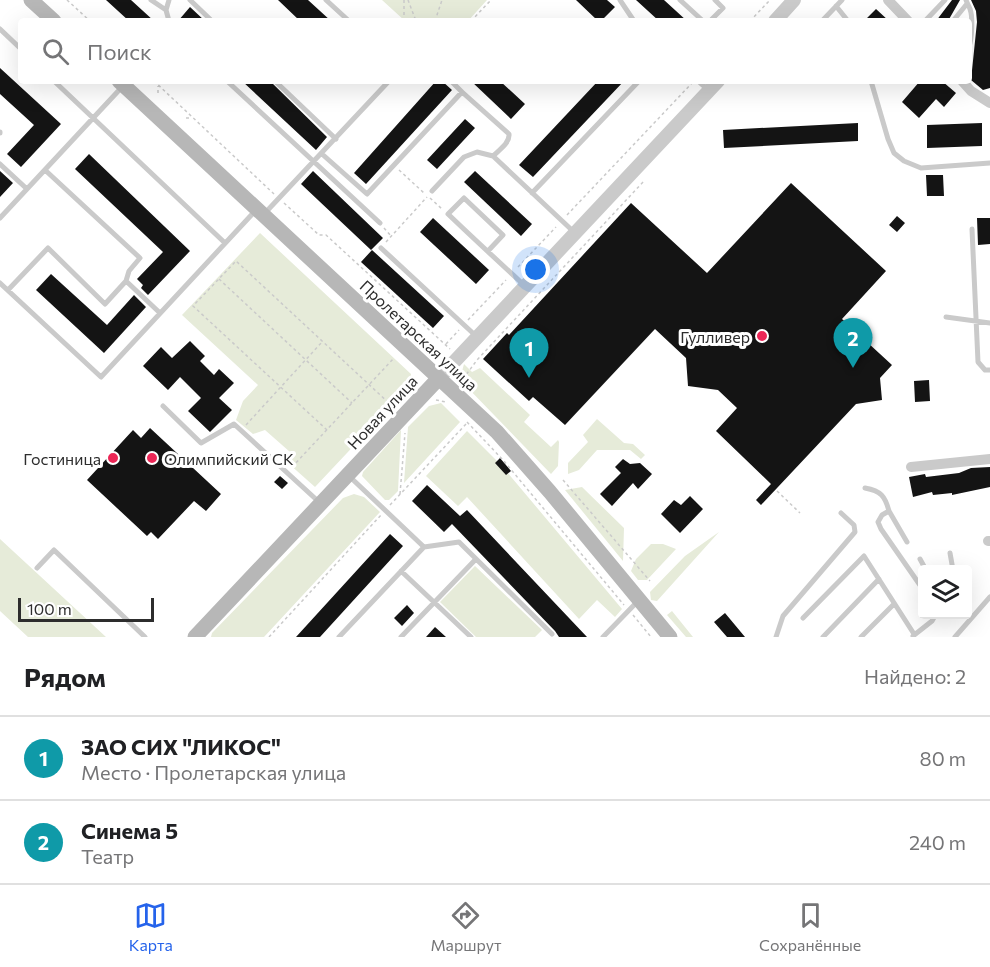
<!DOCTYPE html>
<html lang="ru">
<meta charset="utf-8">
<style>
:root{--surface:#fff;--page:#f6f6f6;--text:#202124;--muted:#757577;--line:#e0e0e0;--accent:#2563eb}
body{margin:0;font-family:Commissioner,sans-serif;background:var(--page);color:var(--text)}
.controls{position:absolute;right:18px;bottom:18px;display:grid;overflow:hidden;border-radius:6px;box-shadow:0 6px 24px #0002}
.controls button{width:54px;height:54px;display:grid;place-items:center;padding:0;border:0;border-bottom:2px solid var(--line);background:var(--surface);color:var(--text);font:30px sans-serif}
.scale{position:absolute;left:18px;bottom:15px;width:136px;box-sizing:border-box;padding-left:6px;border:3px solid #2d2d2d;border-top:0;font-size:16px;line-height:21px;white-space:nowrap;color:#2d2d2d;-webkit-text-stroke:4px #fff;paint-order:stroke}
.you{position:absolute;left:536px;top:270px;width:21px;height:21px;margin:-15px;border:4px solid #fff;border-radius:50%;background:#1a73e8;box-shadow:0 0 0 9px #1a73e833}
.badge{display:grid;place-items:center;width:39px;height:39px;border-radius:50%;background:var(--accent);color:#fff;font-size:20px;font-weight:700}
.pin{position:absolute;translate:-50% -50px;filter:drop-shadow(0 2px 3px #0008)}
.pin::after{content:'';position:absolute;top:32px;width:21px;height:18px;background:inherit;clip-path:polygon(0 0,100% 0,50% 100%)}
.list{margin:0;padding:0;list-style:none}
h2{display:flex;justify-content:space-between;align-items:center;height:78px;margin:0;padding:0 24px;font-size:26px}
h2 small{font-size:20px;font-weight:400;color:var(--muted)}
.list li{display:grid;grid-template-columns:39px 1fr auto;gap:18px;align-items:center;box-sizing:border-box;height:84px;padding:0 24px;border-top:2px solid var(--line)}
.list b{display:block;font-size:22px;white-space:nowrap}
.list p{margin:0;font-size:20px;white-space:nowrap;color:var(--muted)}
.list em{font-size:20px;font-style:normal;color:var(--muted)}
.icon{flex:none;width:33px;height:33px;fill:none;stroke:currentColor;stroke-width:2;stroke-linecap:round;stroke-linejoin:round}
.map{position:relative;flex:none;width:990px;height:637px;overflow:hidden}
.search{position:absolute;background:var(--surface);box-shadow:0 6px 24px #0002;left:18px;right:18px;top:18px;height:66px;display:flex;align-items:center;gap:15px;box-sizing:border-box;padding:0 21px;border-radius:6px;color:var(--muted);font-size:22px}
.sheet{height:246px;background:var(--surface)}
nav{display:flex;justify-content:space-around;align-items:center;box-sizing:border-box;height:84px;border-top:2px solid var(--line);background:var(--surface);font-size:16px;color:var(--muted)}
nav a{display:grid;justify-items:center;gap:3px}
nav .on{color:var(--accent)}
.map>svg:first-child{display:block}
.green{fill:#e6ebd9}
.building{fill:#141414}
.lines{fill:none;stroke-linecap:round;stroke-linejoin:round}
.path{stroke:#cacaca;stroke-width:1.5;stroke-dasharray:3 3;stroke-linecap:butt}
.service{stroke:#cacaca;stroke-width:5}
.minor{stroke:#cacaca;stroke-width:10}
.tertiary{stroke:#cacaca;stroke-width:14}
.secondary{stroke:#b7b7b7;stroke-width:15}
.poi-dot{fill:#ec2656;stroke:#fff;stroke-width:2}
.labels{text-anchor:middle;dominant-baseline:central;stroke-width:6;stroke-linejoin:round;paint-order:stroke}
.street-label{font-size:16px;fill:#2d2d2d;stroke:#fff}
.poi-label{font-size:16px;fill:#2d2d2d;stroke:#fff;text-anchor:end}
</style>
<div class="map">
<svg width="990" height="637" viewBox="0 0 990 637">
<rect width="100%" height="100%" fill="#fff"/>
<path class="green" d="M382 0H487L468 21H405Z
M260 233 411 374 410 386 315 487 288 463 290 452 265 430 253 434 236 420 243 401 258 385 182 315Z
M464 364 472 372 480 368 530 415 524 422 551 447 558 440 559 442 558 466 551 474 464 384 461 375Z
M441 403 460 422 404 483 408 427 429 406Z
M597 419 624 443 633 444 645 455 641 459 630 450H597L579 470 568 474V463L588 442 583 435Z
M401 430 398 491 389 500H385L362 476 363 472Z
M467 431 502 466 622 609 615 617 597 600 579 619 467 497 458 506 426 476Z
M582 487 624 528 623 561 565 490Z
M354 494 364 497 380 512 264 637H211L212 633 343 498Z
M719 532 657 601 651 600 650 592 685 556Z
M0 539 106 637H28L0 611Z
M651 544H663L676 549 647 580H638L631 571 636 559Z
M475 566 542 630 535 637H476L440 602Z
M672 611 693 637H686L667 615Z"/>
<path class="building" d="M106 0H131L154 21H129Z
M278 0H308L331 21H300Z
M576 0H607L615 7 601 21H598Z
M636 0H664L687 21H659Z
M952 0H960L948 21H936Z
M971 0H990V88L983 90 971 80 977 22 976 11Z
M190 7 205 21H178Z
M876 9 889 21H864Z
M0 68 61 124 21 167 7 154 34 125 0 94Z
M242 81H270L327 137 316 150Z
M436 81H442L452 90 366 184 354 173Z
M471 81H500L525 104 511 119Z
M598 81H624L533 177 519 165Z
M920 81H942L956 93 944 107 936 99 919 118 902 102Z
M465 119 475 128 437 169 427 160Z
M858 123V141L724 148 723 130Z
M982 123V146L927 148V125Z
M89 154 190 251 148 295 141 288 143 285 137 279 163 252 75 169Z
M0 171 13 183 0 197Z
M313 171 383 238 371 250 301 184Z
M475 171 532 224 521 236 464 182Z
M926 175H943L944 196H927Z
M791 183 886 271 842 319 892 365 880 378 882 400 856 404 761 505 756 500 771 484 716 431 737 408 718 390 688 386 686 358 655 329 565 425 533 397 529 401 483 359 507 333 509 335 631 203 707 273Z
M897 216 905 223 897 232 889 225Z
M433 218 489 270 476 284 420 232Z
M977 218H990V244L978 245Z
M372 250 444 316 433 328 361 262Z
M51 274 107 325 134 295 146 307 104 353 36 290Z
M190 341 205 356 200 361 214 375 219 369 234 383 219 398 232 410 210 432 188 411 201 398 180 377 168 390 143 366 161 347 172 358Z
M929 380 930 401 915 402 914 381Z
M150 428 221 494 206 511 194 501 158 539 151 532 147 536 87 480 133 430 141 438Z
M500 458 511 471 506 475 495 463Z
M623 459 630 464 640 463 652 474 638 489 633 483 612 506 600 494 621 473 615 467Z
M990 467V487L952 495V493L933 495 932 492 913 497 909 477 925 474 926 477 959 473 971 468Z
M280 476 288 483 282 489 274 482Z
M427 485 460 516 467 510 587 637H559L555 631 452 524 444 532 412 501Z
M690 496 703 509 680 533 661 514 674 500 681 505Z
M390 534 403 546 320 637H296Z
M407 605 414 613 402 626 394 618Z
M725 613 745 637H727L714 622Z
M435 627 446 637H426Z"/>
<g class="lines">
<path class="path" d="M67 0 90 21
M404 0V21
M408 0 416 21
M435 21 442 0
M471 21 491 0
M750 21 770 0
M154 81 274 194
M158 93V86
M186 118H192
M399 170 424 193
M430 198 442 209
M284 203 319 235H326L450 349
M567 215 692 83
M384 228 391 236
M386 242 427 197
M518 267 556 227
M219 279 352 403
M468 320 506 280
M446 344 459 330
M463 379 477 360 644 181
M436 400 446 402
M467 422 503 460 624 605
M246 425 322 342
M327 430 193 306 236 261 391 405
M292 467 394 358
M563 480 650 581
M777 491 800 513
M400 494 405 433
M390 505 467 423
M633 615 651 637
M269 637 381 515"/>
<path class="service" d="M151 0 166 10 169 21
M190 0 212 21
M326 0 349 21
M620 0 634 21
M680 0 703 21
M966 0C967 3 969 6 970 9 973 17 972 39 969 46
M836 6 848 21
M166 10 169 0
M710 21 723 8 715 0
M822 21 842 0
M925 21 945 0
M953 21 966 5
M0 29 21 49
M54 81 225 243
M227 81 380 223
M275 81 336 139
M451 81 462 92
M698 81 708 90
M871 81 888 139 894 153 904 161 921 168 990 163
M0 132V133
M322 154 367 194 462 92 509 134C510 143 499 150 493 156L575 233
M0 164 27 189
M432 191 464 157 477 152 493 156
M532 193 639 81
M265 213 389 81
M0 218 122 87
M972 229 978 362 985 370H990
M381 248 476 336
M488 251 503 235 464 198 448 214C473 238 499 262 524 285
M126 281 160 313
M0 283 101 377 256 210
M8 290 48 248 105 304 126 281 129 271 140 258 45 170
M946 317 990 323
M163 406 201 443 234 424 319 502
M349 476 424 547
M865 488C881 491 885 496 889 511
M907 542 889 511 882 515 878 522 881 529 922 588
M950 553 953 570
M920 559 926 570
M37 568 54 550 145 637
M401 571 471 637
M803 618 864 556 914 634
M913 636 932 621 936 614
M339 637 424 547 459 542 552 634
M401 637 476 559
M603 637 637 602
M776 637 783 616 855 532 854 525 841 513
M823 637 879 579
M861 637 894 604
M955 637 990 597"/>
<path class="minor" d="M888 0 908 21
M962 81 971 91 990 103
M911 467 990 459
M988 541H990"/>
<path class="tertiary" d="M775 21 794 0
M439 378 718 81"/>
<path class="secondary" d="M31 0 54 21
M119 81 497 432 550 492 670 637
M195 637 439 378"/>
</g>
<g class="poi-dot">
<circle cx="762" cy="336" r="6"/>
<circle cx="113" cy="458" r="6"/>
<circle cx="152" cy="458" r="6"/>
</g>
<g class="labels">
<g class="street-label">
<text transform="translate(419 335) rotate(43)">Пролетарская улица</text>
<text transform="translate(382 412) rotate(-47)">Новая улица</text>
</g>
<g class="poi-label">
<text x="750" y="336">Гулливер</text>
<text x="101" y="458">Гостиница</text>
<text x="164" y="458" text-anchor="start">Олимпийский СК</text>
</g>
</g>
</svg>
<div class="controls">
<button><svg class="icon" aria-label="layers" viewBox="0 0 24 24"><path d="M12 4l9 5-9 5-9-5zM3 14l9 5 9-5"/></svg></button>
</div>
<div class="scale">100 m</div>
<div class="you"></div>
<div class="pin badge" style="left:529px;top:378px;background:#0f9aa8">1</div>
<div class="pin badge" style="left:853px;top:368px;background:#0f9aa8">2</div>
<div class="search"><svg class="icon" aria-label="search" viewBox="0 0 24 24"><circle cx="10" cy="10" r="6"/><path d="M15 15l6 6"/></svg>Поиск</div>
</div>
<section class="sheet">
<h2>Рядом<small>Найдено: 2</small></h2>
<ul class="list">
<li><span class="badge" style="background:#0f9aa8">1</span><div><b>ЗАО СИХ &quot;ЛИКОС&quot;</b><p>Место · Пролетарская улица</p></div><em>80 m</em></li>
<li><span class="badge" style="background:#0f9aa8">2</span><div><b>Синема 5</b><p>Театр</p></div><em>240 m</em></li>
</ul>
</section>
<nav>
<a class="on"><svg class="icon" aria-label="map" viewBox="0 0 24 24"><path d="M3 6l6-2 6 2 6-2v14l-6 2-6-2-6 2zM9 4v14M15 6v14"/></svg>Карта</a>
<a><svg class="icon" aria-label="directions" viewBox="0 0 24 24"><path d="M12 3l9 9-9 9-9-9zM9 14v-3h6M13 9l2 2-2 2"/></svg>Маршрут</a>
<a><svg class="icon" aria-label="saved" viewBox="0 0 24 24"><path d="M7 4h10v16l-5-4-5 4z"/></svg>Сохранённые</a>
</nav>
